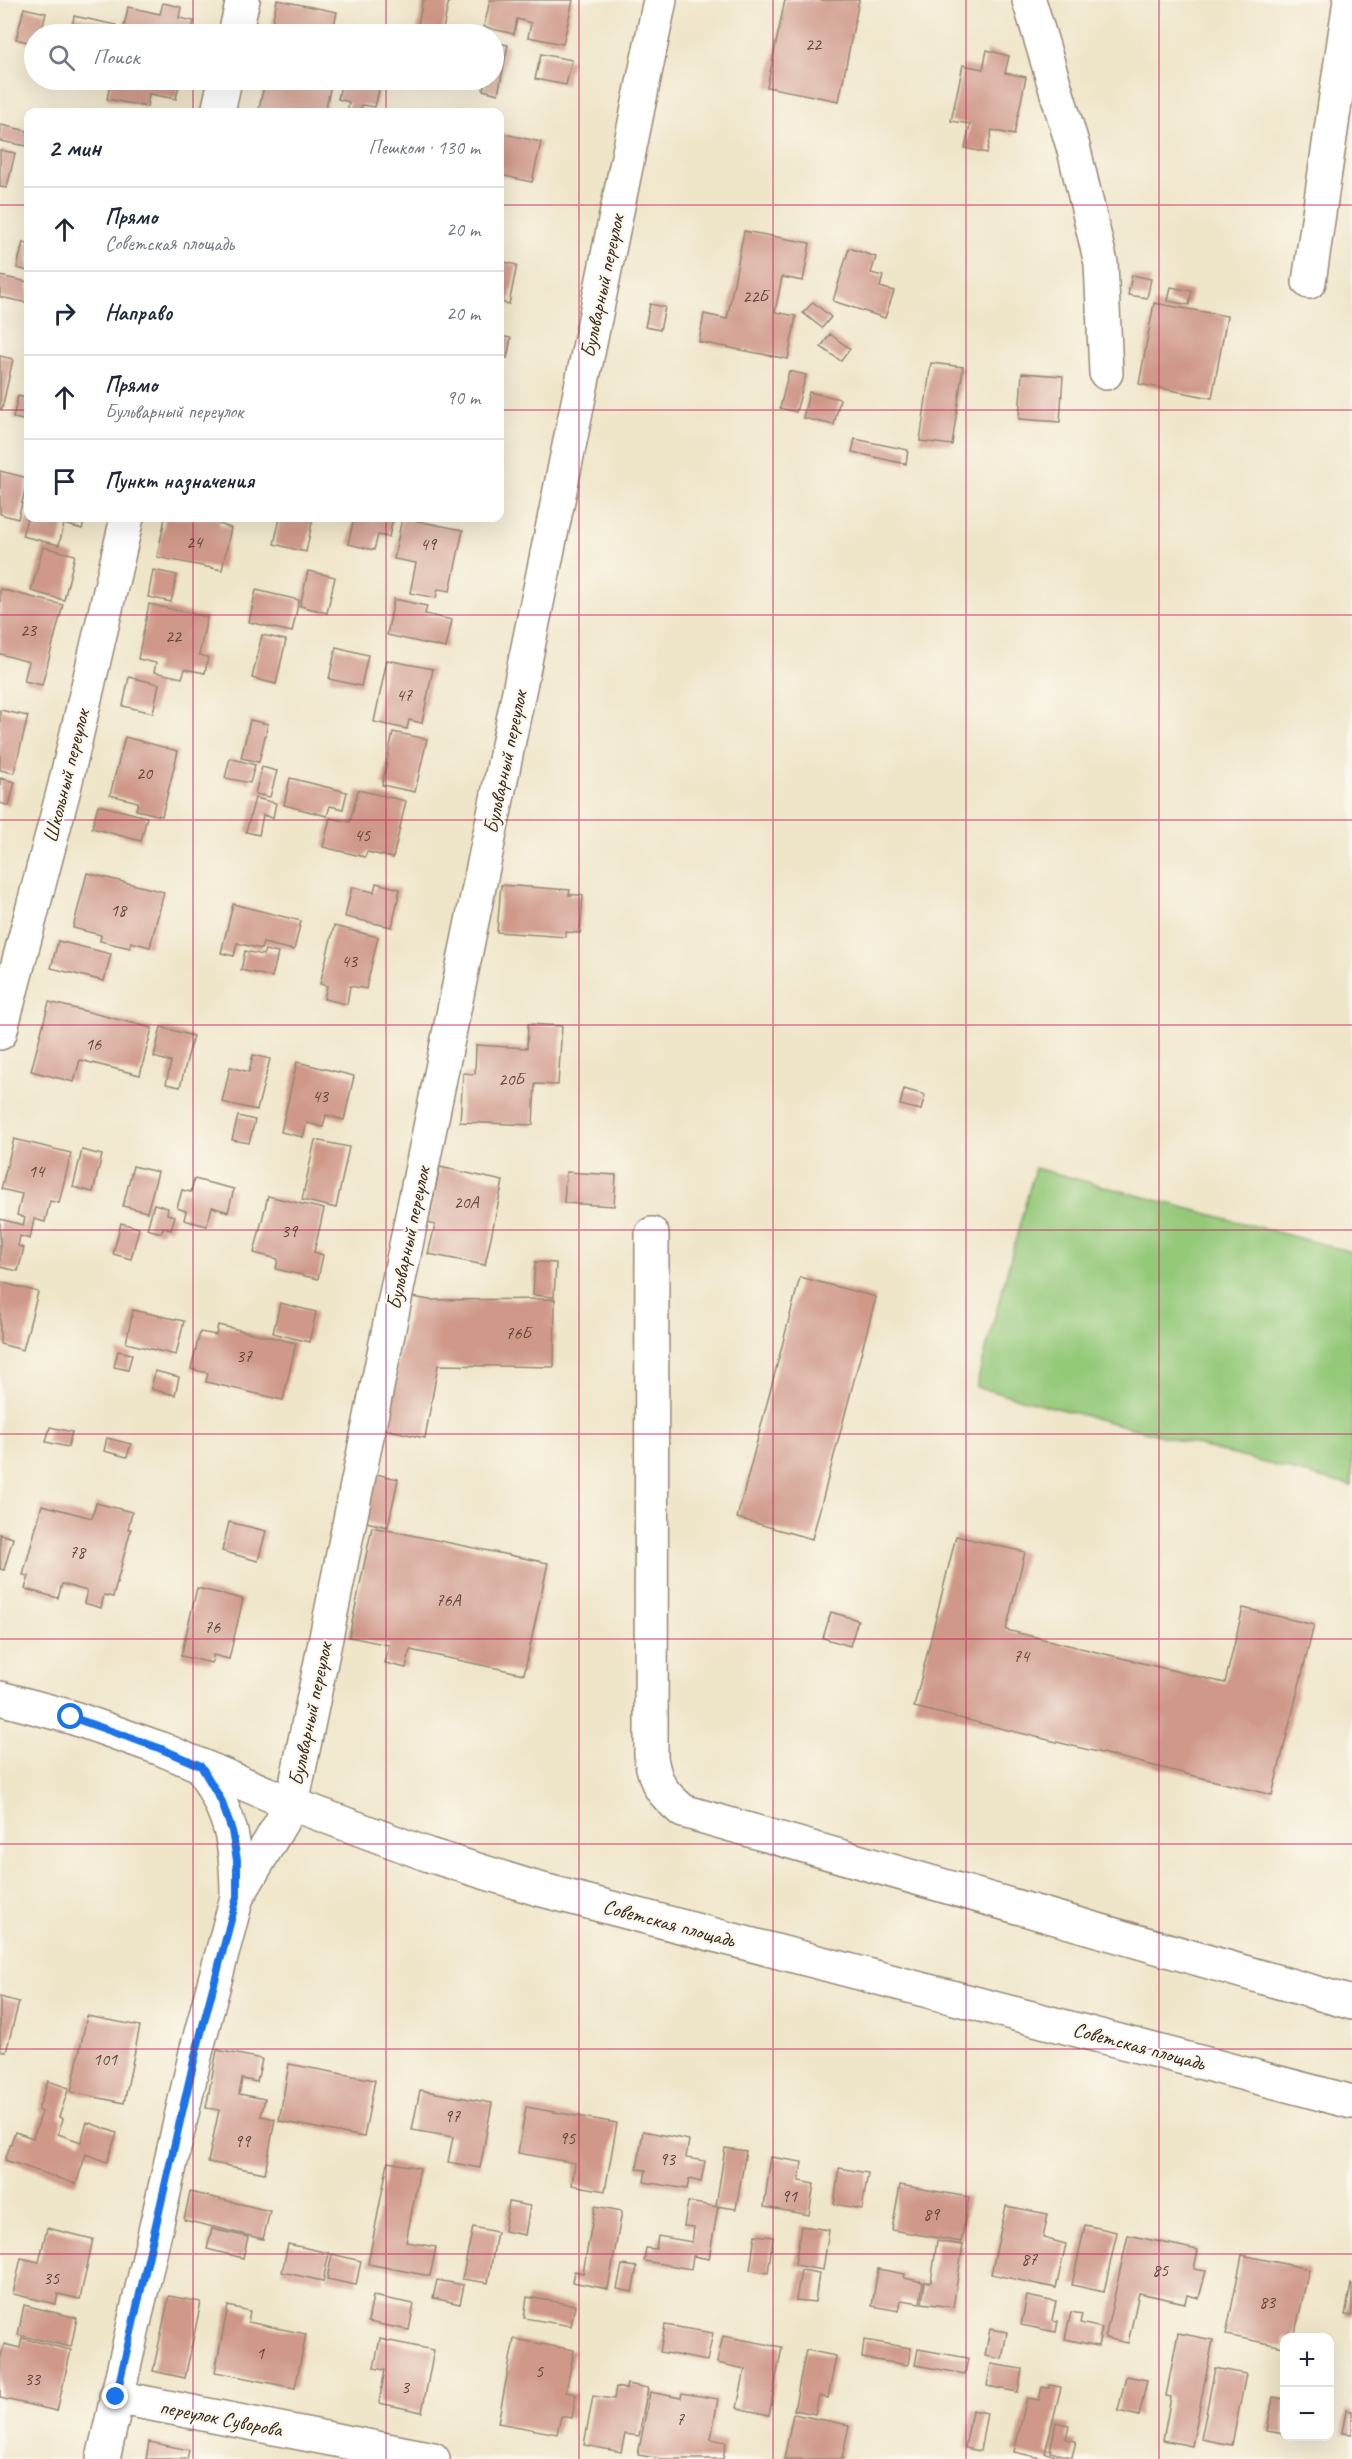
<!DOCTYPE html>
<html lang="ru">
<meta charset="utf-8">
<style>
:root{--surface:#fff;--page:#f6f6f7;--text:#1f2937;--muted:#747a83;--line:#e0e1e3}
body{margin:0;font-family:Caveat,sans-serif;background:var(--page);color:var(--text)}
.controls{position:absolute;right:18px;bottom:18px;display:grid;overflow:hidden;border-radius:12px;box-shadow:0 6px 24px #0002}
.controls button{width:54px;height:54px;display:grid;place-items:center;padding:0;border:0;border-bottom:2px solid var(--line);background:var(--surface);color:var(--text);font:30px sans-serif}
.stop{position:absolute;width:18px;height:18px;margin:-14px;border:4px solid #1a73e8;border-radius:50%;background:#fff}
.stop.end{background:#1a73e8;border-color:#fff;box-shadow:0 2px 6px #0008}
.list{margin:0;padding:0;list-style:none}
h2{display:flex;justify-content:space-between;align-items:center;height:78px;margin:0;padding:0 24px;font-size:26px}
h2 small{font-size:20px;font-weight:400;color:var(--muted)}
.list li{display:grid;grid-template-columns:39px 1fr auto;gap:18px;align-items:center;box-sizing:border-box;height:84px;padding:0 24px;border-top:2px solid var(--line)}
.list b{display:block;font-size:22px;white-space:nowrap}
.list p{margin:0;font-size:20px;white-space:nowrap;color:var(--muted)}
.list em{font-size:20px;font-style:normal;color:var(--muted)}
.icon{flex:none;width:33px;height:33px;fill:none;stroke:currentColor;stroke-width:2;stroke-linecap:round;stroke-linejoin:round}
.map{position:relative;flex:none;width:1352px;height:2459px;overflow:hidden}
.search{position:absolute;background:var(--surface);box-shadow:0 6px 24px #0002;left:24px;top:24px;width:480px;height:66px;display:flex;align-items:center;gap:15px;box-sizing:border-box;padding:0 21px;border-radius:33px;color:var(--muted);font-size:22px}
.panel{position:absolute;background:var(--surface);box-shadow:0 6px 24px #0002;left:24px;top:108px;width:480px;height:414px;border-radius:12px}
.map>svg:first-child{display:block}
.pitch{fill:#95c97a;stroke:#687a4c;stroke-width:1.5}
.building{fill:#cf9889}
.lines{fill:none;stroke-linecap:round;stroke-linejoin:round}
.minor-casing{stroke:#958874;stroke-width:36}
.minor{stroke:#fff;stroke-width:33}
.route{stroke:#1a73e8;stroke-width:8}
.grid{fill:none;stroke:#c2185b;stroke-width:1.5;stroke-opacity:0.55}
.labels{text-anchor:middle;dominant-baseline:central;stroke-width:4.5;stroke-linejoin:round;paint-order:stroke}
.number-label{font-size:18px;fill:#604639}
.street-label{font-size:21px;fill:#3b2a1e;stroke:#fbf7ec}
</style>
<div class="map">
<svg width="1352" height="2459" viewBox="0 0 1352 2459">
<rect width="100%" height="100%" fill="#fbf7ec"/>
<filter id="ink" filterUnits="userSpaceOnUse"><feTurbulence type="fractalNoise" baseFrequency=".0167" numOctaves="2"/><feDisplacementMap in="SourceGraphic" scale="12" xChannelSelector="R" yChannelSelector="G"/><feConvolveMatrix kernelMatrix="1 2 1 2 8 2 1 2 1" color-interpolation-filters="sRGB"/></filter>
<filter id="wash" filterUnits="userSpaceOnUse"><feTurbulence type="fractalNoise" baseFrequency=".008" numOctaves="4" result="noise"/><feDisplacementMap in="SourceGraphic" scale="24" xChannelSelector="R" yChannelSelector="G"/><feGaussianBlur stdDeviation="1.35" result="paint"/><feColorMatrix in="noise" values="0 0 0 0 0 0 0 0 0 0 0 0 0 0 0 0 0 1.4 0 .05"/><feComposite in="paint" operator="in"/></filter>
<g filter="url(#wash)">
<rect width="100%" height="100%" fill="#efe5c9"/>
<path class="pitch" d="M1035 1168 1352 1252V1486L976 1387Z"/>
<g id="blocks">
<path class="building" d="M277 0 337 12 332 34H303L271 28Z
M423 0H449L442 34H416Z
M490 0H573L563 44 528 37 531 23 517 19 514 34 484 27Z
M785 0H859L839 101 767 87Z
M163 3 181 7 179 18 194 21 191 34H160L124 27 128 7 160 14Z
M24 8 46 13 41 34H34V44L16 39Z
M74 16 116 25 115 34H71Z
M494 42 508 45 498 94 483 90 485 80H494Z
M987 50 1009 56 1005 73 1026 77 1014 135 992 130 987 153 965 148 970 124 951 121 963 65 983 69Z
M541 54 572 60 566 85 535 79Z
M111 80H180L176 99 149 94 147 107 107 99Z
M265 80H332L325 112H276L259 109Z
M342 80 380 86 375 107 362 105 360 112H347L349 102 338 99Z
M1 125 28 131 27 146 0 141Z
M500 133 541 142 532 182 500 175Z
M0 150 15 153 7 188 0 187Z
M744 231 810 243 803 281 782 277 775 312 796 316 788 359 699 342 704 314 727 319Z
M23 242 28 244V271L17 268Z
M849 248 876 257 871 273 883 276 880 287 894 291 885 318 833 301Z
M500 261 517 265 509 304 500 302Z
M1132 275 1151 279 1147 298 1128 295Z
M0 276 28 282V303L0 297Z
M1171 287 1192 291 1189 305 1168 301Z
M813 302 831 317 822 328 803 313Z
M1154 303 1227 316 1212 398 1139 384Z
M650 304 665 307 660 330 645 327Z
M830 334 850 349 841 361 821 347Z
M500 336 511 338 507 358 500 356Z
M0 356 13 359 2 409H0Z
M931 363 963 367 952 445 920 441Z
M789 371 806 375 796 412 780 408Z
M1022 373 1063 376 1060 422 1019 419Z
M809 392 840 399 834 425 803 418Z
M18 396 28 398V421L13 418Z
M855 439 908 450 906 464 852 452Z
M0 471 28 478 18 519 0 514Z
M27 518H85L82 529 64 524 59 545 22 536Z
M165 518H220L219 524 231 528 222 570 157 557Z
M280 518H313L306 552 274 544Z
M354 518H393L389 537 378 535 374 550 348 544Z
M402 518 463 530 450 591 438 589 436 598 410 593 416 563 394 559Z
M43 547 75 555 64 600 31 591Z
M153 570 177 575 171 602 148 597Z
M308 571 335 577 327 613 300 606Z
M0 589 63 605 42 685 24 681 29 662 0 654Z
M256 590 299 600 292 632 249 622Z
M394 599 427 606 425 614 452 620 446 648 387 635Z
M149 604 207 617 199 655 208 657 205 673 185 669 182 678 154 672 156 663 138 659Z
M262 635 286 640 276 684 252 678Z
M336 647 368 655 361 686 329 679Z
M387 660 433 669 422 723 409 720 407 729 374 722Z
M129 677 159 684 153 713 123 706Z
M0 710 28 716 14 773 0 770Z
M250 720 268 724 259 762 241 758Z
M393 732 427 739 415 792 382 785Z
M125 737 178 751 162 816 136 810 138 802 110 795Z
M230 758 255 765 250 783 225 778Z
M262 767 277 771 270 797 255 794Z
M0 778 15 782 9 806 0 803Z
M290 778 347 792 343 809 330 806 327 816 284 805Z
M358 790 406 801 393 858 367 852 365 857 323 847 330 818 350 822Z
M255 798 276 803 273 818 263 815 259 835 246 832Z
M98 805 147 817 141 841 92 828Z
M87 873 164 892 150 947 131 942 130 948 100 941 101 935 73 928Z
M376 883 400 889 392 927 345 917 352 887 374 892Z
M501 885 570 890 569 895H583L580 933 566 932V937L497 932Z
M233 904 301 921 294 950 263 943 261 949 237 943 234 956 221 953Z
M334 926 378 937 366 989 350 986 347 1004 324 999 327 986 320 984Z
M58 941 111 954 104 981 51 968Z
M265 950 278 953 272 977 241 970 245 951 263 955Z
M49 1002 152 1028 140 1075 80 1060 74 1082 31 1071Z
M528 1024 562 1026 558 1085 535 1084 533 1125 460 1122 463 1073 475 1074 476 1045 527 1048Z
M161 1027 193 1036 180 1087 166 1084 171 1062 154 1057Z
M253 1055 270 1059 257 1110 222 1102 230 1067 249 1072Z
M297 1062 354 1076 344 1120 326 1115 323 1127 307 1123 303 1137 281 1132Z
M904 1089 925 1095 921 1110 900 1105Z
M238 1116 255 1120 249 1143 232 1140Z
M14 1139 71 1153 59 1203 50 1201 45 1222 34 1219 30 1239 20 1236 18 1246 24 1248 18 1271 0 1267V1219L23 1225 25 1218 17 1215 22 1194 1 1189Z
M315 1140 349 1147 336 1208 302 1200Z
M82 1150 102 1155 93 1192 73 1187Z
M133 1166 158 1172 147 1212 123 1206Z
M440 1167 503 1181 485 1265 428 1254 435 1225 428 1223Z
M566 1172 616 1175 614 1206 564 1203Z
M194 1179 234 1189 228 1212 212 1207 207 1226 184 1220 186 1211 177 1208 182 1190 191 1192Z
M268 1196 324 1209 314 1252 323 1255 318 1279 276 1269 278 1259 254 1253Z
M154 1204 168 1208 167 1214 175 1216 171 1230 163 1228 161 1233 147 1229Z
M121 1223 139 1228 131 1259 113 1254Z
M535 1262 556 1263 554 1297 533 1295Z
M800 1277 876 1297 812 1539 737 1518Z
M0 1282 38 1292 23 1350 0 1344Z
M412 1297 430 1300 555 1299 554 1367 438 1365 425 1438 384 1429Z
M280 1303 316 1312 309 1342 273 1333Z
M133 1310 184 1321 176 1355 126 1343Z
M218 1325 296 1343 283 1400 206 1382 208 1373 191 1369 200 1332 216 1335Z
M118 1351 132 1354 128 1370 114 1367Z
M155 1371 179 1377 175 1395 151 1389Z
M50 1427 72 1432 68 1447 46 1442Z
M107 1438 131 1444 127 1457 104 1451Z
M376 1474 398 1479 388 1527 366 1522Z
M96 1503 132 1512 128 1529H131L113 1597 104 1595 101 1608 84 1603 87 1591 62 1584 58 1598 25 1589 29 1576 23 1575 42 1505 92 1518Z
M229 1522 266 1531 258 1561 222 1551Z
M372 1527 548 1563 524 1674 410 1650 406 1668 385 1663 389 1645 349 1637Z
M0 1534 13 1538 4 1570 0 1569Z
M956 1536 1025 1552 1006 1630 1225 1683 1243 1608 1314 1625 1272 1795 914 1707Z
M197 1588 243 1599 229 1659 213 1655 212 1663 181 1656Z
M831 1612 858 1620 850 1646 823 1638Z
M0 1997 19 2002 6 2052 0 2050Z
M87 2016 140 2026 124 2103 71 2092Z
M217 2050 262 2059 257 2082 242 2079 239 2094 265 2099 261 2116 275 2119 265 2173 208 2162 219 2110 206 2108Z
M289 2064 375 2080 364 2137 279 2121Z
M48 2081 69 2088 59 2117 63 2119 58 2134 81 2142 87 2122 117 2133 107 2162 86 2154 76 2184 5 2160 15 2132 33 2138 42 2112 38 2110Z
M420 2090 492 2103 480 2168 448 2162 453 2137 412 2130Z
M526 2107 617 2123 605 2191 572 2185 575 2163 518 2153Z
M643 2131 689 2140 686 2158 705 2161 701 2182 689 2179 687 2189 644 2182 646 2170 637 2169Z
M725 2148 746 2151 736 2209 716 2206Z
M771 2157 802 2162 799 2181 814 2184 809 2215 764 2207Z
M388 2162 420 2168 406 2242 436 2247 430 2276 368 2264Z
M839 2168 868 2173 862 2209 834 2204Z
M900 2185 969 2197 961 2242 892 2230Z
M190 2192 270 2211 263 2239 184 2220Z
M509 2202 530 2206 525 2235 504 2231Z
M688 2202 718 2207 709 2259 693 2256 691 2269 644 2261 646 2248 656 2249 658 2236 692 2242 694 2227 684 2226Z
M595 2206 622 2211 608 2289 572 2282 574 2271 583 2273Z
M1006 2206 1048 2214 1043 2238 1066 2244 1056 2288 991 2274Z
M1085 2225 1117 2232 1104 2292 1072 2285Z
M801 2226 829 2230 823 2270 795 2265Z
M473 2227 497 2232 488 2283 462 2279Z
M47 2228 93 2239 80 2299 58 2294 56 2304 13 2294 21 2258 39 2262Z
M212 2229 248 2237 243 2258 207 2249Z
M755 2235 773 2237 768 2273 750 2270Z
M1128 2235 1198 2250 1194 2269 1206 2271 1199 2298 1187 2295 1185 2303 1139 2293 1128 2343 1105 2338Z
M937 2241 963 2245 953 2307 922 2303 925 2282H931Z
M288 2244 329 2253 323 2281 282 2272Z
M332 2254 361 2261 356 2285 327 2279Z
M1242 2255 1309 2269 1294 2338H1284V2347L1226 2335Z
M622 2265 637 2267 632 2292 617 2289Z
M878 2269 905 2274 904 2278 923 2282 920 2303 901 2300 899 2311 872 2306Z
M801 2270 819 2273 815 2302 796 2300Z
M437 2280 464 2285 460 2304 433 2298Z
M1351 2284 1352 2285V2316L1345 2315Z
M169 2296 201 2302 185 2378 153 2371Z
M373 2296 414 2304 409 2330 368 2322Z
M1027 2296 1056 2302 1052 2320 1058 2321 1056 2332 1021 2325Z
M527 2297 575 2305 571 2326 524 2318Z
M24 2305 77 2318 71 2347 18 2335Z
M228 2306 250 2311 248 2322 306 2334 295 2388 215 2372Z
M1071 2312 1082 2314 1080 2323 1102 2328 1098 2346 1065 2339Z
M665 2325 713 2333 707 2361 660 2352Z
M990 2329 1007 2332 1002 2359 985 2356Z
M1178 2333 1213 2340 1192 2446 1163 2440 1171 2397 1166 2396Z
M723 2336 782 2347 769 2415 737 2408 745 2369 717 2363Z
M22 2338 71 2350 57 2411 0 2398V2360L4 2344 20 2348Z
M380 2339 434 2350 422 2412 379 2403 385 2370 374 2368Z
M514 2339 574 2350 566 2392 576 2394 572 2418 561 2416 557 2434 498 2423Z
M864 2340 911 2348 908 2365 862 2358Z
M918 2349 968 2358 965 2374 915 2365Z
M806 2350 836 2356 828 2398 819 2396 815 2414 794 2410Z
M991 2364 1022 2369 1018 2392 987 2386Z
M1215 2368 1246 2374 1232 2445 1201 2439Z
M1126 2376 1147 2380 1139 2416 1118 2411Z
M627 2384 648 2388 639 2436 625 2434 621 2452 584 2445 593 2396 614 2399 616 2387 626 2389Z
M1049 2385 1061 2387 1045 2453 1068 2459H1045L1014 2452 1027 2398 1039 2400 1042 2387 1049 2388Z
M650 2392 681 2398 682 2393 718 2399 711 2439 726 2442 723 2459H661L638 2455Z
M1273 2397 1284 2399V2434L1267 2431Z
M972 2410 987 2413 980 2451 965 2448Z
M1346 2410 1352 2411V2434L1342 2433Z
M793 2414 849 2425 842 2459H784Z
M1056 2422 1069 2425 1066 2439 1076 2441 1072 2457 1050 2452Z
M149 2442 189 2450 187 2459H146Z"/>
</g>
</g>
<g filter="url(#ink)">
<use href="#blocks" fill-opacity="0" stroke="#958874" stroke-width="1.5"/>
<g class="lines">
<defs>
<path id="minor" d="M1029 0 1074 150 1101 263 1106 373
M235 34 243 0
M218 112 225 80
M1309 282 1350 0
M0 1033 64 789 127 518
M652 1234 651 1758C656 1786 662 1793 683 1811L1352 2003
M0 1698 71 1717 159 1748 292 1804 429 1855 535 1888 1352 2102
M201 1766C230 1816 237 1839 237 1897
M116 2397 433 2459
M103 2459 196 2052 237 1897 292 1804 660 0"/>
</defs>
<use href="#minor" class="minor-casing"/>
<use href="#minor" class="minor"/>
</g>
</g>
<g class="lines" filter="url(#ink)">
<path class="route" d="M71 1717 159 1748 201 1766 221 1800 232 1831 237 1860V1897L196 2052 116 2397"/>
</g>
<path class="grid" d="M193 0V34M386 0V34M579 0V2459M773 0V2459M966 0V2459M1159 0V2459M193 80V112M386 80V112M0 205H28M500 205H1352M0 410H28M500 410H1352M193 518V2459M386 518V2459M0 615H1352M0 820H1352M0 1025H1352M0 1230H1352M0 1434H1352M0 1639H1352M0 1844H1352M0 2049H1352M0 2254H1352"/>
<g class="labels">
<g class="number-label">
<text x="813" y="44">22</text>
<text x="755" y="296">22Б</text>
<text x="194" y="542">24</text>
<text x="428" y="544">49</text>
<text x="28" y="630">23</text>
<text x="173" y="636">22</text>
<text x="404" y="695">47</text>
<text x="144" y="773">20</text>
<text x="362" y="835">45</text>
<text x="118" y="910">18</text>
<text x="349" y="961">43</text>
<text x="93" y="1044">16</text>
<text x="511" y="1079">20Б</text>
<text x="320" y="1096">43</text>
<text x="36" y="1171">14</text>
<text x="466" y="1202">20А</text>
<text x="289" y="1231">39</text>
<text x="518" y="1333">76Б</text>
<text x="244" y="1356">37</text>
<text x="77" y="1552">78</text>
<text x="448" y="1600">76А</text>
<text x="212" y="1627">76</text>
<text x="1021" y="1656">74</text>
<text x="105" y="2059">101</text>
<text x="452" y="2116">97</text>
<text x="567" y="2138">95</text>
<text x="242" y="2141">99</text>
<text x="667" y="2159">93</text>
<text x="789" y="2196">91</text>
<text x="931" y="2214">89</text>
<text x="1029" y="2259">87</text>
<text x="1160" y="2270">85</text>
<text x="51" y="2278">35</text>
<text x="1267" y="2302">83</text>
<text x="260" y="2353">1</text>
<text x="539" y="2371">5</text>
<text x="32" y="2379">33</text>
<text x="405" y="2387">3</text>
<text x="680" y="2419">7</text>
</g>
<g class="street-label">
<text transform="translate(602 286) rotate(-78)">Бульварный переулок</text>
<text transform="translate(505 762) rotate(-78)">Бульварный переулок</text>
<text transform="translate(66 776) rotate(-76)">Школьный переулок</text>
<text transform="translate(408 1238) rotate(-78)">Бульварный переулок</text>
<text transform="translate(310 1714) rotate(-78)">Бульварный переулок</text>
<text transform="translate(669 1923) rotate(15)">Советская площадь</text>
<text transform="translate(1139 2046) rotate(15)">Советская площадь</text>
<text transform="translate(221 2418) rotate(11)">переулок Суворова</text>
</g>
</g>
</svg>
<div class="controls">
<button>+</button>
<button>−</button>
</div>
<div class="stop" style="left:71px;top:1717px"></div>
<div class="stop end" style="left:116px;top:2397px"></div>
<div class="search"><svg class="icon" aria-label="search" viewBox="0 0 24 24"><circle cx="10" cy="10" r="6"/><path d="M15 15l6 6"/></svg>Поиск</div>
<section class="panel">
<h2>2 мин<small>Пешком · 130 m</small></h2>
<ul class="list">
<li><svg class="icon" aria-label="ahead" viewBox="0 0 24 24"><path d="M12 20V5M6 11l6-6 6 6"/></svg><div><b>Прямо</b><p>Советская площадь</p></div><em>20 m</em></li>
<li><svg class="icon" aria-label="right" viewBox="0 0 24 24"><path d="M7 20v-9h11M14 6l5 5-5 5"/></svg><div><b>Направо</b></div><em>20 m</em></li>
<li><svg class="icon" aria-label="ahead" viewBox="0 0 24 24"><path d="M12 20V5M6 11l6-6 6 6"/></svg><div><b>Прямо</b><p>Бульварный переулок</p></div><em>90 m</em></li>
<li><svg class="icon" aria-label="arrive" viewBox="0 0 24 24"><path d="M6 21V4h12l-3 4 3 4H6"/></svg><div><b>Пункт назначения</b></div></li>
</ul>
</section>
</div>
